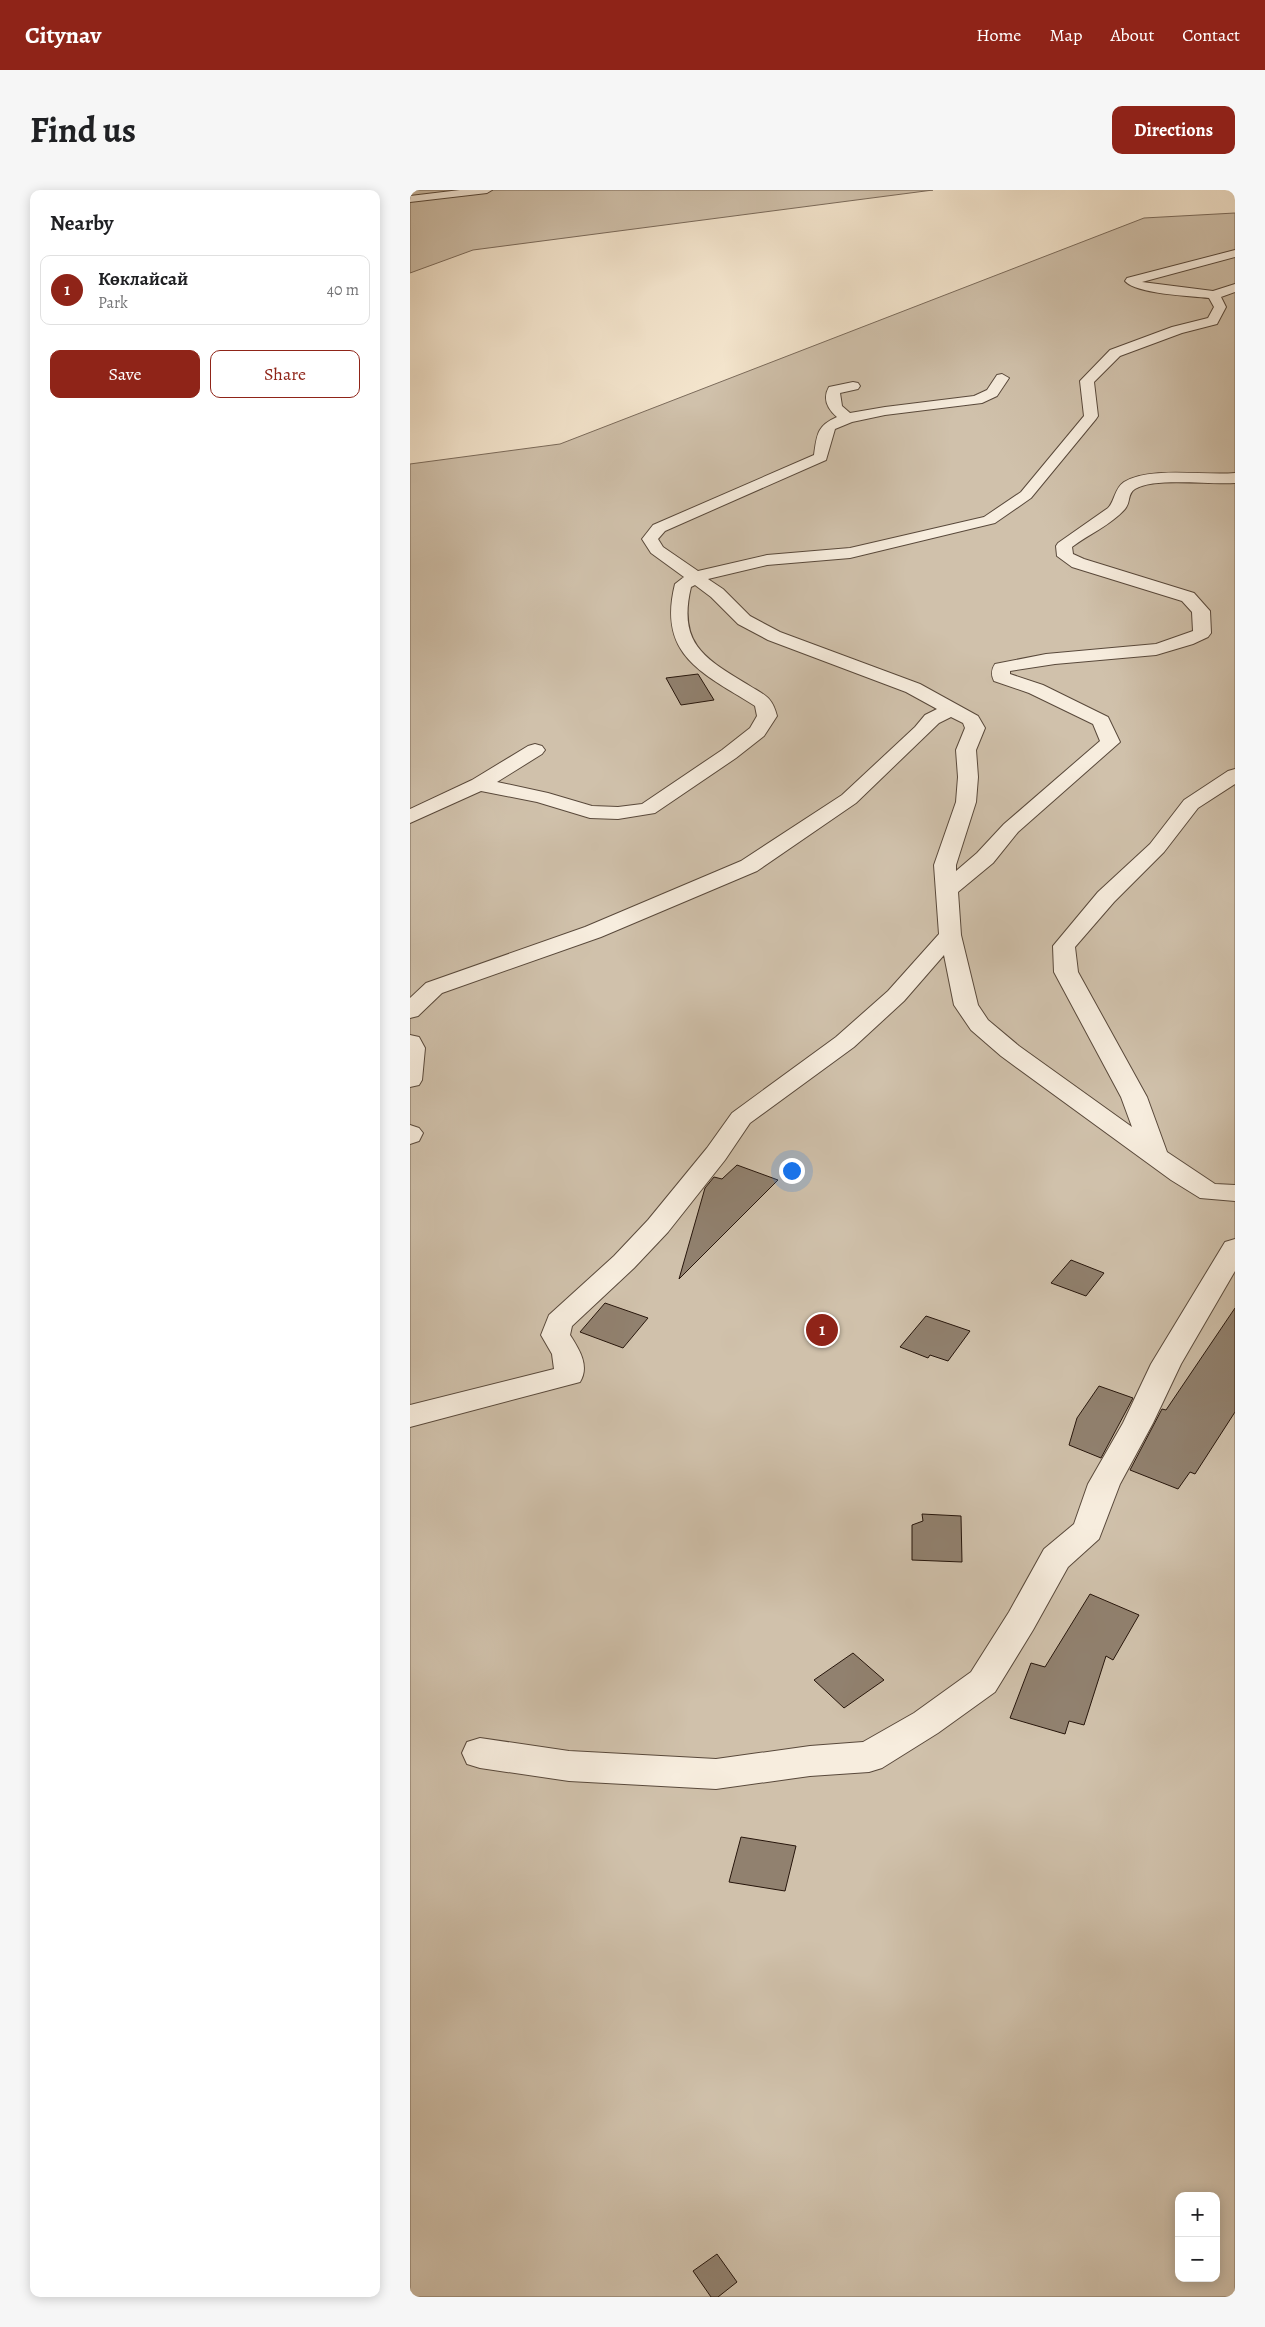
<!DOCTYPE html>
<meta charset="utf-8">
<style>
:root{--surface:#fff;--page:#f6f6f6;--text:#202124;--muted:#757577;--line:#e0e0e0;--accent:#8f2418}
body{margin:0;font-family:Alegreya,serif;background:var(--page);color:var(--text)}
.controls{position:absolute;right:15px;bottom:15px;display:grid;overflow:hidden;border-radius:10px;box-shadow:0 2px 12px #0003}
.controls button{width:45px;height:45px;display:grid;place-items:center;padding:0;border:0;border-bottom:1px solid var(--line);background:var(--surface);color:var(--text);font:25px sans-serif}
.you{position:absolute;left:381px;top:980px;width:18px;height:18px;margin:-12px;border:4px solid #fff;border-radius:50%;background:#1a73e8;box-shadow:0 0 0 8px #1a73e833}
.badge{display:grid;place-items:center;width:32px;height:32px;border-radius:50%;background:var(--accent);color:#fff;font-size:16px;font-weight:700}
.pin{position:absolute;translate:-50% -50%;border:2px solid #fff;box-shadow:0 1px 5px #0006}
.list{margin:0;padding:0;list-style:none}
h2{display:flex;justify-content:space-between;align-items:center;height:65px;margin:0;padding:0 20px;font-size:21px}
h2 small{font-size:16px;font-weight:400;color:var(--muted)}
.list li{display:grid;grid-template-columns:32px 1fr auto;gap:15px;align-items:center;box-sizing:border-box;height:70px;margin:0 10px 10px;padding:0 10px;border:1px solid var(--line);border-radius:10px}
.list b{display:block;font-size:19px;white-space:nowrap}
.list p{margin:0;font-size:16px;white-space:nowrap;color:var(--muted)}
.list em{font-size:16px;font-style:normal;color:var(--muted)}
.actions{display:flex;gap:10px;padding:15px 20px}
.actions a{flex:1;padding:11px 0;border:1px solid var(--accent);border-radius:10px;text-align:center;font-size:18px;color:var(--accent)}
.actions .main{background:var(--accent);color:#fff}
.map{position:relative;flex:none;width:825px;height:2107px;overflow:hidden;border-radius:10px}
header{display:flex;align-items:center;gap:30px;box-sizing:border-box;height:70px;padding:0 25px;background:var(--accent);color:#fff}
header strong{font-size:24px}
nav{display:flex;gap:28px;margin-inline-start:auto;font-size:18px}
.intro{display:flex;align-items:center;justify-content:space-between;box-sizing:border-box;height:120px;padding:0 30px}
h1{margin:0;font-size:35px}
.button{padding:12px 22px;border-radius:10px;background:var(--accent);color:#fff;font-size:18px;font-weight:700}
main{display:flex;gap:30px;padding:0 30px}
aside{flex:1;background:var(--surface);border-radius:10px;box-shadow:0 2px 12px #0003}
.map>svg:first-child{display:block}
.green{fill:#d0c1ab;stroke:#7b6b5b;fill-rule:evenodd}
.building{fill:#91816f;stroke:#26150b}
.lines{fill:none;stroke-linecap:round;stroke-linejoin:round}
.minor-casing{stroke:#59493b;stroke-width:2}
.minor{fill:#f7edde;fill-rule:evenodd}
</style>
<header>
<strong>Citynav</strong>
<nav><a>Home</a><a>Map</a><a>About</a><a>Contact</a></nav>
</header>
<div class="intro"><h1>Find us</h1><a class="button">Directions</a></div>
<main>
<aside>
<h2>Nearby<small></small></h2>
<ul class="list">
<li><span class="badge">1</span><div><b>Көклайсай</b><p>Park</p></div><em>40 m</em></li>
</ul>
<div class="actions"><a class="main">Save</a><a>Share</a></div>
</aside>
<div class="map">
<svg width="825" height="2107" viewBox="0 0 825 2107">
<rect width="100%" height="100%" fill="#f3e4cc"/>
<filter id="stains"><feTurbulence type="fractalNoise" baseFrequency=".004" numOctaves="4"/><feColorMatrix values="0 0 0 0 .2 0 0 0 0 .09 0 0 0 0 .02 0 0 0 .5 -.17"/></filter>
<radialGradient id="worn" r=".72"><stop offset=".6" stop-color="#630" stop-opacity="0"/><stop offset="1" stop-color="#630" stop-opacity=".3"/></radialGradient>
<path class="green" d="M0 0H523L63 60 0 83Z
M825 23V2107H0V274L150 254 734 28ZM769 2006H806V2088H769Z"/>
<path class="building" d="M288 484 304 510 271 515 256 488Z
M327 975 368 990 269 1089 295 998 304 987 312 989Z
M661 1070 694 1083 676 1106 641 1093Z
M195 1113 238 1128 213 1158 170 1142Z
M825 1118V1222L785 1284 780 1282 768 1299 720 1280 752 1219 756 1220Z
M516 1126 560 1141 538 1171 520 1165 518 1168 490 1157Z
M689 1196 723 1208 691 1268 659 1255 667 1228Z
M512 1324 551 1326 552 1372 502 1370V1335L513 1331Z
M680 1404 729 1425 703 1470 696 1466 674 1535 659 1531 655 1544 600 1528 621 1473 635 1477Z
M443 1463 474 1490 434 1518 404 1490Z
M331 1647 386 1656 375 1701 319 1692Z
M307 2064 327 2092 308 2107H301L283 2081Z"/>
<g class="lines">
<defs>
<path id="minor" d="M50 0H82L77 3 0 12V6Z
M825 60V67L732 92 803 101 825 94V102L811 107 816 117 807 134 772 143 710 166 684 192 688 226 686 229 621 308 585 333 440 368 357 375 298 389 313 399 340 426 370 442 510 494 568 526 575 538 566 560 568 587 566 612 546 675V681L567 663 594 634 690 551 683 534 619 503 584 491C581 485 581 480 585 474L636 464 746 454 783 441 782 422 772 411 662 377 647 366 646 356 648 353 698 318C705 311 704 299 714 292 741 276 794 286 825 283V293C800 295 744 287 725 299 717 304 721 312 715 319 701 335 679 344 662 357L663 364 674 369 784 403 800 421 801 443 798 447 783 454 746 465 645 474 600 481V484L633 495 698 527 710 552 608 642 583 673 548 702 551 745 568 815 578 830 609 856 722 937 711 907 644 782 643 756 688 702 740 654 774 610 818 581 825 579V594L788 618 754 662 704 712 665 757 668 782 737 907 757 962 805 994 825 995V1011L790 1008 761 990 591 866 561 840 544 815 534 765 494 811 444 857 340 933 315 970 258 1042 224 1078 162 1136 160 1145C169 1159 180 1176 170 1192L0 1237V1215L144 1179 142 1164 131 1145 139 1125 204 1066 238 1030 297 958 322 923 426 847 478 801 529 744 524 675 546 612 548 587 546 560 555 538 553 533 541 527 529 533 446 613 347 681 191 747 32 803 8 826 0 828V808L16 793 175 737 331 671 432 605 505 537 515 525 527 519 496 502 358 450 328 434 301 407 285 395 281 397C267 455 296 469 340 496 356 506 362 507 367 526L354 546 326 568 245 623 208 629 180 628 127 612 71 601 0 633V619L62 590 118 556 125 554 132 556 135 560 132 564 87 592 138 603 182 616 208 617 232 614 312 560 340 538 347 526 345 516C293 483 247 466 265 394L274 387 241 363 232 349 243 335 404 265C407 244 407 236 427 227 418 219 412 209 419 197L443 192 448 193 450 196 448 199 430 203 432 216 440 223 475 217 564 206 577 200 587 185 592 184 599 188 587 206 572 213 475 225 442 232 425 239 416 270 255 341 248 349 253 357 288 381 357 365 440 358 574 327 611 302 674 226 670 191 700 160 762 137 798 128 804 117 799 108C781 106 726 104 715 91L717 88Z
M0 845 9 847 15 858 12 890 9 895 0 897Z
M0 935 9 938 13 943 9 951 0 954Z
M825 1049V1081L771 1174 743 1233 710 1294 689 1349 658 1377 623 1440 585 1502 528 1543 472 1578 459 1582 400 1586 306 1599 159 1591 70 1578 57 1574 52 1563 57 1552 70 1548 159 1561 306 1569 400 1556 453 1552 504 1523 561 1482 599 1422 634 1359 664 1334 678 1294 713 1233 741 1174 815 1052Z"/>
</defs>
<use href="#minor" class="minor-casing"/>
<use href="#minor" class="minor"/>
</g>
<rect width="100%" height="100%" filter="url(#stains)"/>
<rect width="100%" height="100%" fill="url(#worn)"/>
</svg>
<div class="controls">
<button>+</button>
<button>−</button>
</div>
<div class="you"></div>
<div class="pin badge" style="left:412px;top:1140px">1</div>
</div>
</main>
